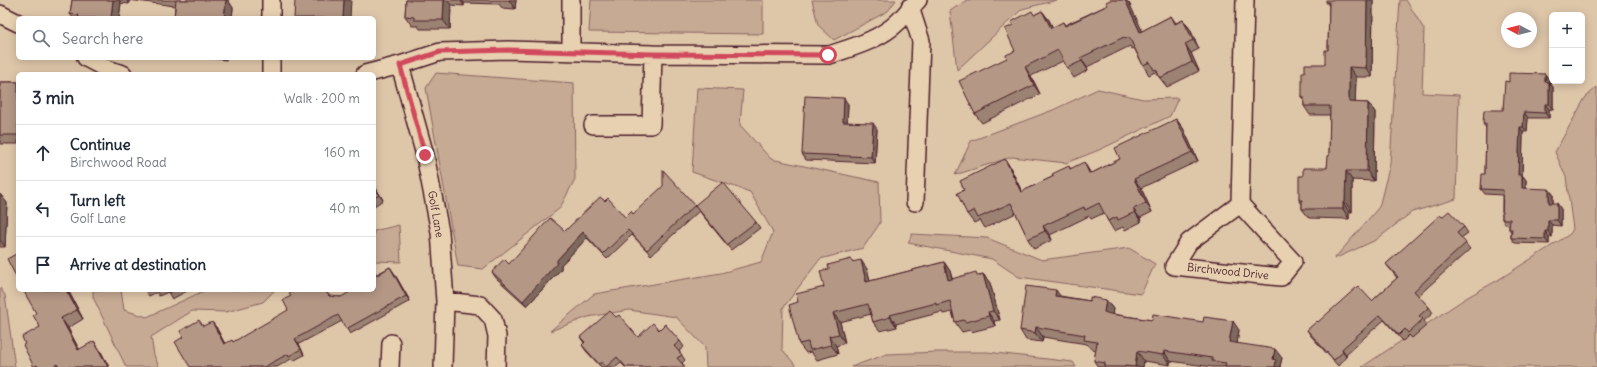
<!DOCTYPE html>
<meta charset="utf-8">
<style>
:root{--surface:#fff;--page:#f6f6f7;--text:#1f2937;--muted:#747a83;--line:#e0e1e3}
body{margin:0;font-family:Delius,sans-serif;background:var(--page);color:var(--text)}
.controls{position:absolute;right:12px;top:12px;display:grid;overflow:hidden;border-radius:6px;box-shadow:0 2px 10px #0003}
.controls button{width:36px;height:36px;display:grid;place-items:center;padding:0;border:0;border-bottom:1px solid var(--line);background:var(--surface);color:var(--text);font:20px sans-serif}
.compass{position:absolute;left:1501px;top:12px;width:36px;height:36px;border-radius:50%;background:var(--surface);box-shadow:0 2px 10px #0003;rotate:277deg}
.stop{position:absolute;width:12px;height:12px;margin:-9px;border:3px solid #d1495b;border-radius:50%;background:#fff}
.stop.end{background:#d1495b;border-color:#fff;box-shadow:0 1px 4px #0008}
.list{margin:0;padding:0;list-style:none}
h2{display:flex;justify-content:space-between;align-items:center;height:52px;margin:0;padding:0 16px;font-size:17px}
h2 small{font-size:13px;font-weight:400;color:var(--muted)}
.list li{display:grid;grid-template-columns:26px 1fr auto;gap:12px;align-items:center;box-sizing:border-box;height:56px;padding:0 16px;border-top:1px solid var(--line)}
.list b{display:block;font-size:15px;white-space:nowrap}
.list p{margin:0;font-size:13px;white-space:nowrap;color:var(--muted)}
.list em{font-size:13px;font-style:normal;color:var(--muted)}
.icon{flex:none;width:22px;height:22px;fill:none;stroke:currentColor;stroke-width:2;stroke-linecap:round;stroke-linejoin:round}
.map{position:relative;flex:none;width:1597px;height:367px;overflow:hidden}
.search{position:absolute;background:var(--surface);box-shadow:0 2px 10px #0003;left:16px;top:16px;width:360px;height:44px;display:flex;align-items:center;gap:10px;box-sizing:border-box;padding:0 14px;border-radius:6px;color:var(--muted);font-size:15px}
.panel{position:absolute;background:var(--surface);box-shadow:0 2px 10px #0003;left:16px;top:72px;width:360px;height:220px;border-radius:6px}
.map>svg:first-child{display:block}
.green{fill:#c6aa94;stroke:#886460}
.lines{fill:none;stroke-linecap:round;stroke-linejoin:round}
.street-casing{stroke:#4a1f2b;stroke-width:20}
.street{stroke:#e8d1b1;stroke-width:17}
.wall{fill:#9b8272;stroke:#4a1f2b}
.shaded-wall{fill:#7e6a5d;stroke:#4a1f2b}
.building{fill:#b49785;stroke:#4a1f2b}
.route{stroke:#d1495b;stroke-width:5}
.labels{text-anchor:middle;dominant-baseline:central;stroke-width:4;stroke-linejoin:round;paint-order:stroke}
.street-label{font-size:11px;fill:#4a1f2b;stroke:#e8d1b1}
</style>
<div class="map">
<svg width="1597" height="367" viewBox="0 0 1597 367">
<rect width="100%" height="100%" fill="#dec6a9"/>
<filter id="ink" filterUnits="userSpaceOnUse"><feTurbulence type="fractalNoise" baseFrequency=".025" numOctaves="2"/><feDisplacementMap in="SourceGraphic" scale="8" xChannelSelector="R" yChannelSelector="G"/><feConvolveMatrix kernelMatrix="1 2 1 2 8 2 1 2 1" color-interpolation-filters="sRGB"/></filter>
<g filter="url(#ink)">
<path class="green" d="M591 0H763V34L589 32Z
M812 0H896L888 11 834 40 818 25Z
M967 0H1057L1022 9 957 70 950 11Z
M1400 0H1406L1424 29 1422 93 1459 95 1456 199 1412 212 1376 240 1334 259 1379 207 1390 164Z
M436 73 574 83 575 179 560 208 483 269 458 266 426 88Z
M1597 87V367H1362L1466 298 1498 280 1570 234 1573 229 1566 177 1555 152 1585 98Z
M697 88 743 90 740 125 771 159 879 182 880 223 863 248 820 259 783 308 782 349 797 367H706L705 347 676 317 629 310 588 317 550 331 594 294 721 273 761 262 773 232 750 192 692 172Z
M1098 89 1143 99 1178 98 1170 116 1099 150 1066 163 1012 157 955 175 971 141 1053 110Z
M399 225 401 262 374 261V231Z
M912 234 987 238 1042 260 1129 248 1155 264 1141 294 1019 277 992 259 908 243Z
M0 288 5 295 15 367H0Z
M93 290H121L124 310 147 317 206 290H275L263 302 226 312 192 311 151 337 154 355 159 367H126L93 297Z
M939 352H987L1073 362 1076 367H851L887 354Z"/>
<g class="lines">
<defs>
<path id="street" d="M910 7 921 41 915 202
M0 14 18 23
M271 18V0
M571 51V0
M86 58 107 69 123 74
M400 65 425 155 440 232 445 301 443 367
M271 74V58
M365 74 400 65 440 52 508 50 653 54 829 55C853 47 880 40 899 21 906 14 911 7 918 0
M593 125H651L653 54
M1240 204 1293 262 1281 277 1174 266 1189 242 1240 204 1245 0
M445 301 480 305 493 319 497 336 496 367
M390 367 391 343"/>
</defs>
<use href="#street" class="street-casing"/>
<use href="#street" class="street"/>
</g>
<path class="wall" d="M72 0H228L233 8 232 18H174L175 6 129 0V4L121 3 119 18H73L70 14Z
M406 0H516L515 9 502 8 499 4 464 3V6L451 5 450 29H420L418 26H412L405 16Z
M1110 0H1126L1129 3 1142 31 1171 16 1176 23 1183 20 1190 29 1199 49 1191 53 1199 71 1167 87 1155 72 1149 75 1143 65 1134 48 1132 49 1130 46 1087 67 1088 70 1074 78 1067 68 1063 61 1031 76 1040 94 982 123 975 114 1007 58 1015 51 1034 15 1042 11 1049 20 1053 28 1063 22 1065 25 1108 5Z
M1373 0 1372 77H1356L1355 103H1368L1375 112 1374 181 1352 180V212H1349V219L1309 218 1302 209V204L1299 200 1303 176 1327 168 1329 156 1330 115H1310L1304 106V100L1302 97 1305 72 1325 64 1328 50 1329 6 1326 2Z
M208 58H227L226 60Z
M1545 74 1549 80V82L1553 87V110L1549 109V118H1528L1527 132H1523L1522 175 1526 180V188L1553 194V203L1561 209V226L1552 225V237H1549V244L1515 243 1511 238V232L1509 229V225L1505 224 1502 219V195L1485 194 1481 189 1485 174 1486 128 1483 124 1503 110 1509 82Z
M0 82H18V144H0Z
M848 104 847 122 877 129 875 163 806 160 802 154Z
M1176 119 1183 128 1198 161 1141 188 1152 212 1140 218 1141 222 1125 230 1123 227 1114 231 1108 221 1104 213 1091 219 1089 216 1050 235 1052 240 1034 249 1028 239 1016 213 985 228 980 220 974 223 967 214 964 190 1005 159 1011 169 1022 192 1070 168 1091 173 1094 172 1120 159Z
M374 185 383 200 374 206Z
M0 194 7 203 5 247H0Z
M605 201 625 217 633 214 695 205 756 222 760 228 731 250 699 211 651 255 632 235 607 259 587 238 561 265V269L527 306 496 278 492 272 509 264 565 231Z
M1442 217 1464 227 1468 233 1461 238 1470 249 1418 296 1429 307 1433 313 1424 321 1427 325 1412 338 1409 335 1403 341 1384 320 1346 354V357L1338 366 1311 336 1307 330 1318 322 1372 301 1397 278 1390 269 1386 264Z
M851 259 853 262 867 269 870 281 944 262 950 271 952 279 978 275 983 274 990 283 1000 320 994 321 995 326 971 332 970 330 962 332 955 322 952 312 943 314 942 312 896 324 897 327 880 331 873 322 871 314 840 322 845 343 836 346 838 354 817 360 811 352 806 353 799 344 798 302 824 287 829 269Z
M390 267 394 273 410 301 350 334 342 321 299 344 304 355 293 361 291 359 277 367H190L204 326 216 327 225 344 234 342 326 290 329 296 341 297 374 290 377 274Z
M68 290 83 319 68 328 79 349 100 350 109 367H34L25 344 40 327Z
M145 290H189L172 299 168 292 159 296 157 292 149 296Z
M1060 296 1090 301 1106 300 1113 309 1112 314 1152 320 1239 330 1237 343 1282 358 1280 366 1281 367H1213L1170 361V365L1144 361 1143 367H1098L1094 361 1096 350 1091 349 1087 344 1043 337 1042 342 1026 340 1020 330Z
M616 317 638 337 659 330 680 341 684 347 679 351 685 360 682 363 685 367H625L621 363 616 367H601L586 351 582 345 584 343 580 337Z"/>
<path class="shaded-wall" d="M113 0H119L121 3 119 18H111Z
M126 0H129V4Z
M226 0H228L233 8 232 18H224Z
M344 0H351L350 18H343Z
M444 0H447L451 5 450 29 443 20Z
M460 0H462L464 3V6Z
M509 0H516L515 9Z
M1125 0H1126L1129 3 1147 41 1140 32Z
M1367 0H1373L1372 77 1366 68Z
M1042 11 1049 20 1057 38 1051 28Z
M1183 20 1190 29 1199 49 1193 40Z
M1185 44 1191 53 1199 71 1192 62Z
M1080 58 1087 67 1088 70Z
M1025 67 1031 76 1040 94 1034 85Z
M1349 67 1356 77 1355 112 1349 102Z
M1545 74 1549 80V87L1545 82Z
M1549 82 1553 87V110L1549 104Z
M844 98 848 104 847 127 843 122Z
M1368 103 1375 112 1374 181 1367 171Z
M1545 104 1549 109V118L1545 113Z
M1524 112 1528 118 1527 132 1523 127Z
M1176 119 1183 128 1198 161 1192 152Z
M873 123 877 129 875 163 871 157Z
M1520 127 1523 132 1522 180 1518 175Z
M1005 159 1011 169 1027 202 1021 192Z
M1084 162 1090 172 1095 182 1089 173Z
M1346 171 1352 180V212L1345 202Z
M1522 175 1526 180V193L1522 188Z
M1134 179 1141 188 1152 212 1146 203Z
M374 185 383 200 379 195 374 186Z
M1549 189 1553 194V208L1549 203Z
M0 194 7 203 5 247 0 240Z
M1343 202 1349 212V219L1343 209Z
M1557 203 1561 209V226L1557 220Z
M1133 209 1140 218 1141 222 1135 212Z
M1548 220 1552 225V237L1548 231Z
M1043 226 1050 235 1052 240 1045 231Z
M1545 231 1549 237V244L1545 239Z
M583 232 587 238 561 265V269L527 306 523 301 557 260Z
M861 260 867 269 873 291 866 282Z
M944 262 950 271 955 289 948 280Z
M390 267 394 273 410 301 406 296Z
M983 274 990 283 1000 320 993 311Z
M66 290H68L83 319 77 310Z
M1056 290 1063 300 1055 296Z
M1106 300 1113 309 1111 322 1104 312Z
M988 312 994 321 995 326 989 316Z
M833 313 840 322 845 343 839 334Z
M890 315 896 324 897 327 890 317Z
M61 318 68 328 84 359 78 350Z
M1233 321 1239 330 1236 351 1229 342Z
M212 322 216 327 228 350 224 344Z
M1036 327 1043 337 1042 342 1035 333Z
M829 336 836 346 838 354 831 345Z
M295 339 299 344 304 355 301 349Z
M94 341 100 350 109 367H108Z
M1275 349 1282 358 1280 366 1281 367H1275L1273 359Z
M1342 349 1346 354V357L1343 352Z
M1137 351 1144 361 1143 367H1135Z
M1164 351 1170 361V365L1163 355Z"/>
<path class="building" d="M72 0H113L111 18H78L79 15 70 14Z
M176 0H226L224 18H174Z
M295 0H344L343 18H294Z
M406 0H444L443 20H414V17L405 16Z
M1110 0H1125L1140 32 1171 16 1175 24 1183 20 1193 40 1185 44 1192 62 1160 78 1156 69 1154 70 1150 62 1143 65 1129 37 1125 39 1124 37 1080 58 1082 61 1067 68 1058 50 1025 67 1034 85 975 114 959 81 1007 58 1006 55 1015 51 1005 29 1013 25 1011 22 1032 11 1034 15 1042 11 1051 28 1063 22 1065 26 1108 5 1106 2Z
M1326 0H1367L1366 68 1349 67V102L1368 103 1367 171H1346L1345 202H1343V209H1302V200H1299V176H1303V168H1327L1328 156H1329L1330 106H1304V97H1302V72H1305V64H1325V50H1328L1329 2H1326Z
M1509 73 1545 74V82H1549V104H1545V113L1524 112 1523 127H1520L1518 175H1522V188L1549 189V203H1557V220H1548V231H1545V239L1511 238 1512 229H1509L1510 219H1502L1503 190 1481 189 1482 174H1485L1486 124H1483L1484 110H1503L1505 81 1509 82Z
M0 82H18V135H0Z
M805 96 844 98 843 122 873 123 871 157 802 154Z
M1176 119 1192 152 1134 179 1146 203 1133 209 1135 212 1118 220 1117 217 1108 221 1099 203 1085 210 1084 207 1043 226 1045 231 1028 239 1011 203 978 218 974 210 967 214 957 193 964 190 960 181 1005 159 1021 192 1054 176 1052 174 1069 166 1070 169 1084 162 1089 173 1094 172 1120 159 1115 148Z
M663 170 695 205 723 182 756 222 727 244 695 205 647 250 628 230 603 254 583 232 557 260V263L523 301 492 272 504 259 509 264 550 218 565 231 600 197 605 201 608 198 625 217 631 211 633 214 663 186Z
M374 186 379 195 374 198Z
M1449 211 1464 227 1457 233 1466 243 1414 291 1429 307 1419 316 1423 319 1408 333 1405 329 1399 335 1380 315 1342 349 1343 352 1334 360 1307 330 1317 321 1318 322 1358 286 1372 301 1398 277 1386 264 1440 215 1442 217Z
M18 253V280L7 259Z
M851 259 852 262 861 260 866 282 944 262 948 280 976 272 977 276 983 274 993 311 988 312 989 316 965 322 964 320 955 322 950 301 936 305V303L890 315V317L873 322 868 304 833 313 839 334 829 336 831 345 810 350 808 342 799 344 789 305 798 302 796 294 824 287 820 271 829 269 828 265Z
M390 267 406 296 346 329 338 315 295 339 301 349 289 356 288 354 264 367H190L175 342 183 337 180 331 199 320 203 326 212 322 224 344 232 340 233 342 288 310 283 300 291 296 289 293 295 290H325L329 296 341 297 353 290H374V270L377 275Z
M1026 286 1056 290 1055 296 1090 301V297L1106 300 1104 312 1110 314 1152 320 1153 314 1203 322 1204 317 1233 321 1229 342 1275 349 1273 359 1276 360 1275 367H1225L1226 363 1212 361V358L1164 351 1163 355 1137 351 1135 367 1125 366V367H1104L1105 363 1094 361 1097 342 1084 340 1085 335 1036 327 1035 333 1020 330Z
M23 290H66L77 310 61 318 78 350 94 341 108 367H59L57 364 52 367H38L37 365 34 367 23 345 25 344 22 337 40 327 33 315 36 313Z
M167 290H174L168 293Z
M610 311 616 317 619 315 638 337 653 323 659 330 665 324 680 341 674 346 682 355 677 358 685 367H626L617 357 606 367 602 362 599 364 582 345 585 342 580 337Z"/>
</g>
<g class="lines" filter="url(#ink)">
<path class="route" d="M425 155 400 65 440 52 508 50 653 54 828 55"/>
</g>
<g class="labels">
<g class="street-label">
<text transform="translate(436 214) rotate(80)">Golf Lane</text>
<text transform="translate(1228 271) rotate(6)">Birchwood Drive</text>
</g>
</g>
</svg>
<div class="controls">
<button>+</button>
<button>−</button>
</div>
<svg class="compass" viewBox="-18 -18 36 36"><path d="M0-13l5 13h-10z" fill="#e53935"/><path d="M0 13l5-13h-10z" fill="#747a83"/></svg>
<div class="stop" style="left:828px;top:55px"></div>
<div class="stop end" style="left:425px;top:155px"></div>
<div class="search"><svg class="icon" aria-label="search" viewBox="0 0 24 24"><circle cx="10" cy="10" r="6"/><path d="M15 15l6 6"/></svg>Search here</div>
<section class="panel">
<h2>3 min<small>Walk · 200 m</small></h2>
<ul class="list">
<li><svg class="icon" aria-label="ahead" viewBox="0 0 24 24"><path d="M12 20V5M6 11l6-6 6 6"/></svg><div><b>Continue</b><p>Birchwood Road</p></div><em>160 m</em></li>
<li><svg class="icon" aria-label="left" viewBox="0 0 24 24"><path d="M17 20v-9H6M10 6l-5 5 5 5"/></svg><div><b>Turn left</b><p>Golf Lane</p></div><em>40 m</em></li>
<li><svg class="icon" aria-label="arrive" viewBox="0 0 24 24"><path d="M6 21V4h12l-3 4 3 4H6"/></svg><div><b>Arrive at destination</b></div></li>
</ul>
</section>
</div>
